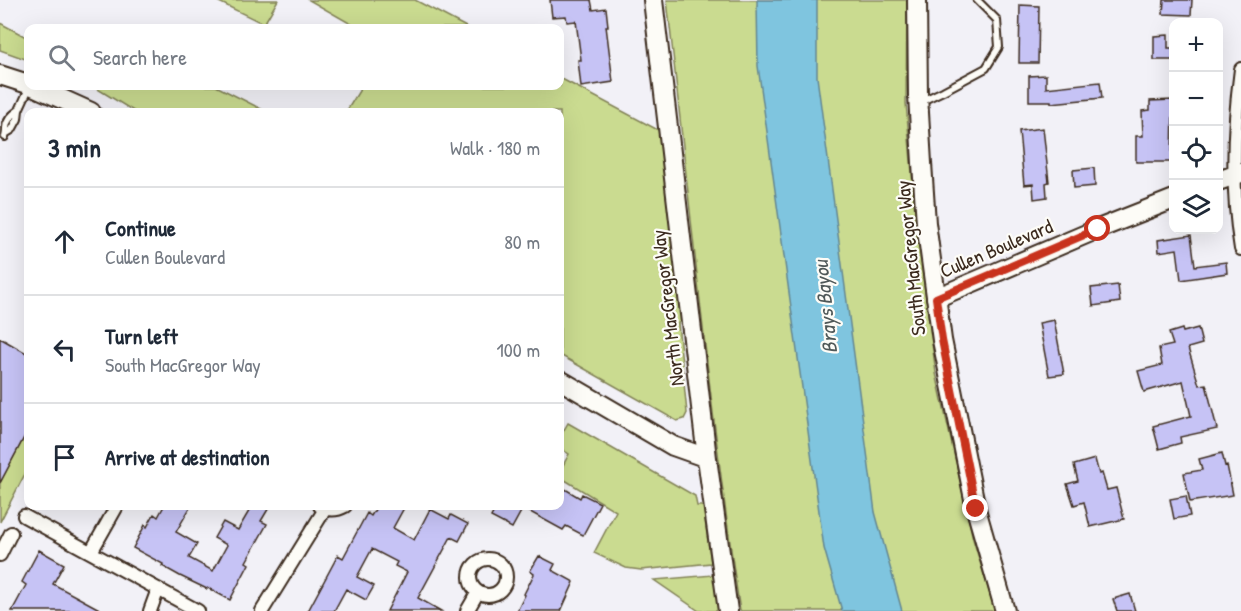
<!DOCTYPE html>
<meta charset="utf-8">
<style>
:root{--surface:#fff;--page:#f2f2f3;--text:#1f2937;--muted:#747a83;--line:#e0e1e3}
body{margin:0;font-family:"Patrick Hand",sans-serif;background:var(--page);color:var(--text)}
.controls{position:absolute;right:18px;top:18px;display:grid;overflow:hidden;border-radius:12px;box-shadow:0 6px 24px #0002}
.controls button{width:54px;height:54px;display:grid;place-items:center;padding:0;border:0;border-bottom:2px solid var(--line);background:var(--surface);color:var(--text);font:30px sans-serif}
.stop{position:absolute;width:18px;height:18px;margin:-14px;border:4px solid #c8321e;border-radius:50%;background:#fff}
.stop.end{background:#c8321e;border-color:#fff;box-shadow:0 2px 6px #0008}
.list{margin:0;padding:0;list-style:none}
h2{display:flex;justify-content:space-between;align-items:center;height:78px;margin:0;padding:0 24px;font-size:26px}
h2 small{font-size:20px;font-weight:400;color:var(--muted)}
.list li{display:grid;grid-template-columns:39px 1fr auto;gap:18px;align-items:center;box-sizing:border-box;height:108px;padding:0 24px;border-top:2px solid var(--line)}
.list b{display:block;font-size:22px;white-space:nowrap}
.list p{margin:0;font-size:20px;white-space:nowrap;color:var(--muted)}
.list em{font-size:20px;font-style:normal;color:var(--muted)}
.icon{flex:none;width:33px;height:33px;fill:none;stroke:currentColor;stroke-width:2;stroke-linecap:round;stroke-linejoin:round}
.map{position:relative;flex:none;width:1241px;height:611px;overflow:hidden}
.search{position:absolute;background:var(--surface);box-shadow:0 6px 24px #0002;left:24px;top:24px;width:540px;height:66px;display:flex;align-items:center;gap:15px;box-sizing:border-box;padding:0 21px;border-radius:12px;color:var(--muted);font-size:22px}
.panel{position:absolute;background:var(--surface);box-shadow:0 6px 24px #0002;left:24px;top:108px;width:540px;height:402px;border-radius:12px}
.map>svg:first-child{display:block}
.green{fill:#cadb90;stroke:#828257;stroke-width:1.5}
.water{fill:#7fc5df;stroke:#648792;stroke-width:1.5}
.building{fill:#c6c3f5;stroke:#3b2a1e;stroke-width:1.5}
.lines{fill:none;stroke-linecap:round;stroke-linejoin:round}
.lane-casing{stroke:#3b2a1e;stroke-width:10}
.street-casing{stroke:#3b2a1e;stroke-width:16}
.secondary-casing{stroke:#3b2a1e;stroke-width:22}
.lane{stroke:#fdfcf7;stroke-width:6}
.street{stroke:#fdfcf7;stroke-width:12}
.secondary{stroke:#fdfcf7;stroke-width:18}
.route{stroke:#c8321e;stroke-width:8}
.labels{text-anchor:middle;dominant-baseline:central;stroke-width:4.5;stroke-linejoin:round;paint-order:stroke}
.street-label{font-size:20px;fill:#3b2a1e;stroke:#fdfcf7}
.water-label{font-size:21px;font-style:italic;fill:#4f5858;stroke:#fdfcf7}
</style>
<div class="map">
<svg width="1241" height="611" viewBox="0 0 1241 611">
<rect width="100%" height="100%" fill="#f2f1f7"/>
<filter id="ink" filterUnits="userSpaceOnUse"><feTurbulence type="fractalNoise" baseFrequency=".0167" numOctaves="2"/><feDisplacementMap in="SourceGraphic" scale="12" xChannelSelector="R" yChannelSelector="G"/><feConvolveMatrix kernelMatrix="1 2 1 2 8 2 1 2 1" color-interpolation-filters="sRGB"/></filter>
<g filter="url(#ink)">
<path class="green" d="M215 0H278L264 24Z
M309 0H415L468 28H358Z
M667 0H907L906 103 917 232 936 373 973 539 995 611H740C709 408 690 204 667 0Z
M0 23 28 38V60L0 50Z
M560 78 656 129 660 130 682 322 678 323 687 413 684 419 677 421 560 355V112H346L362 86H560Z
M97 86H216L267 112H135L96 88Z
M568 423 695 496 697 506H703L711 563 641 570 626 568 594 553 616 511 560 477V471L569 454 560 448V437Z
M28 430V468L0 522V483Z
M713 575 719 611H699L654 580Z"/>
<path class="water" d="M757 0H817V77L875 512 902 611H842L824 548 758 66Z"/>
<path class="building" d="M550 0H591L593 10 606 8 608 26H606L613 82 581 87 578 60H581L576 21 567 22 566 16 552 17Z
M1164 0H1192L1191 15 1163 14Z
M1020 5 1039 6 1038 63H1019Z
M1168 35V48H1173V60H1154V36Z
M1046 75V88L1100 82 1102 98 1051 103V101H1029V76Z
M1173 100 1172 162H1136V136H1143L1142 111 1150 110V101Z
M1043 128 1049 182 1046 183 1047 197 1034 199 1033 184 1024 185 1019 131Z
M1094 168 1095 186 1074 188 1073 170Z
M1191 235 1195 266 1226 262 1227 273 1181 280 1177 249 1159 252 1158 240Z
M1118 285 1120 302 1093 306 1091 288Z
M1054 320 1064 374 1049 376 1039 323Z
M1198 328 1202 344 1188 348 1199 385 1206 384 1217 429 1180 437 1181 443 1159 449 1153 426 1191 416 1183 381 1144 392 1138 371 1162 365 1159 348 1173 345 1169 333 1182 329 1183 332Z
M0 338 28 354V430L0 483Z
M1222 453 1225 466 1227 465 1233 495 1190 502 1184 473 1202 470 1199 459Z
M1095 459 1099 474 1102 473 1107 490 1116 488 1124 519 1090 527 1084 502 1074 505 1067 484 1078 481 1074 465Z
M560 486 580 498 582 494 600 503 583 535 566 526 563 530 523 508 512 528 491 517 497 506H560Z
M1186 496 1190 516 1174 519 1170 499Z
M164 506H191L176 532 197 544 189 558 213 571 227 545 214 538 223 522 238 530 252 506H270L261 521 267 524 246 562 249 564 230 600 208 588 207 589 180 576 162 566 163 564 133 548 145 525 147 527 154 514 158 517Z
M377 506H405L393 528 414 540 430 509 449 519 451 515 468 524 459 541 451 537 418 598 441 611H387L407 572 395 566 397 562 372 549 357 577 374 586 366 600 346 589 334 611H308L338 555 343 558 367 513 371 516Z
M39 550 64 564 53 584 103 611H12L26 585 22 582Z
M539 556 555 564 552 570 574 582 561 611H517L525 595 524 594 534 574 530 571Z
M1130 594 1135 611H1117L1113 599Z"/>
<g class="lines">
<defs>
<path id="lane" d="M922 101 943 91 986 68 999 47 997 20 977 0
M7 133 12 130 18 119 19 110 30 86
M5 137C6 134 6 131 6 128 6 120 13 114 19 110"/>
<path id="street" d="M1241 69C1233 129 1231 189 1241 249
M320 506C329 511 336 511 345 506
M24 516 198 611
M91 552 117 506
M0 555 11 533
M470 577a18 18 0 1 1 36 0a18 18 0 1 1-36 0Z
M150 611 158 589
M262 611 325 509
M467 611 478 592"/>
<path id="secondary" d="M653 0 707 458 728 611
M917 0 918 96 922 163 926 223 942 340 976 509 1005 611
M0 75 28 84
M33 86 91 112
M1218 181 1241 173
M936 298 1098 229 1174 199
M560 380 673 446 707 458"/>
</defs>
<use href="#lane" class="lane-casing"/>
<use href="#street" class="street-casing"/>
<use href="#secondary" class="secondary-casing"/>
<use href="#lane" class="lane"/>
<use href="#street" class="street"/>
<use href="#secondary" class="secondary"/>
</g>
</g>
<g class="lines" filter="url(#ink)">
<path class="route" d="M976 509 942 340 936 298 1098 229"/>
</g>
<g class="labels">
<g class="street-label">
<text transform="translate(996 248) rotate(-23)">Cullen Boulevard</text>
<text transform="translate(910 258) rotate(-96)">South MacGregor Way</text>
<text transform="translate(667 308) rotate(-97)">North MacGregor Way</text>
</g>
<g class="water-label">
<text transform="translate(825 307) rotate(-96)">Brays Bayou</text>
</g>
</g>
</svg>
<div class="controls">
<button>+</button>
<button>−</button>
<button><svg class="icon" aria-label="locate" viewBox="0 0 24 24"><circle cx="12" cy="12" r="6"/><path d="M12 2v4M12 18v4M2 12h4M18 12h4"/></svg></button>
<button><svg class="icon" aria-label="layers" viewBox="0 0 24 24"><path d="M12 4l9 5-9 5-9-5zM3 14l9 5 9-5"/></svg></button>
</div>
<div class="stop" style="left:1098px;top:229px"></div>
<div class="stop end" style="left:976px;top:509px"></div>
<div class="search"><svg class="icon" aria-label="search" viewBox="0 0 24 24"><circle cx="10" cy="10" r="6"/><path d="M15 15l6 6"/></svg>Search here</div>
<section class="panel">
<h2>3 min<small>Walk · 180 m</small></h2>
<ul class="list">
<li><svg class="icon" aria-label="ahead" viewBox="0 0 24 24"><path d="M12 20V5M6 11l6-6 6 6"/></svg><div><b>Continue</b><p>Cullen Boulevard</p></div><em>80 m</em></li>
<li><svg class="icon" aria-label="left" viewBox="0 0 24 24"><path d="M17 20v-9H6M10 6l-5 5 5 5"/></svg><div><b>Turn left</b><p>South MacGregor Way</p></div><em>100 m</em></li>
<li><svg class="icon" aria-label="arrive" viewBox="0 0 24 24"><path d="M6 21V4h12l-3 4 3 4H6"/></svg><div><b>Arrive at destination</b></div></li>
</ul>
</section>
</div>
